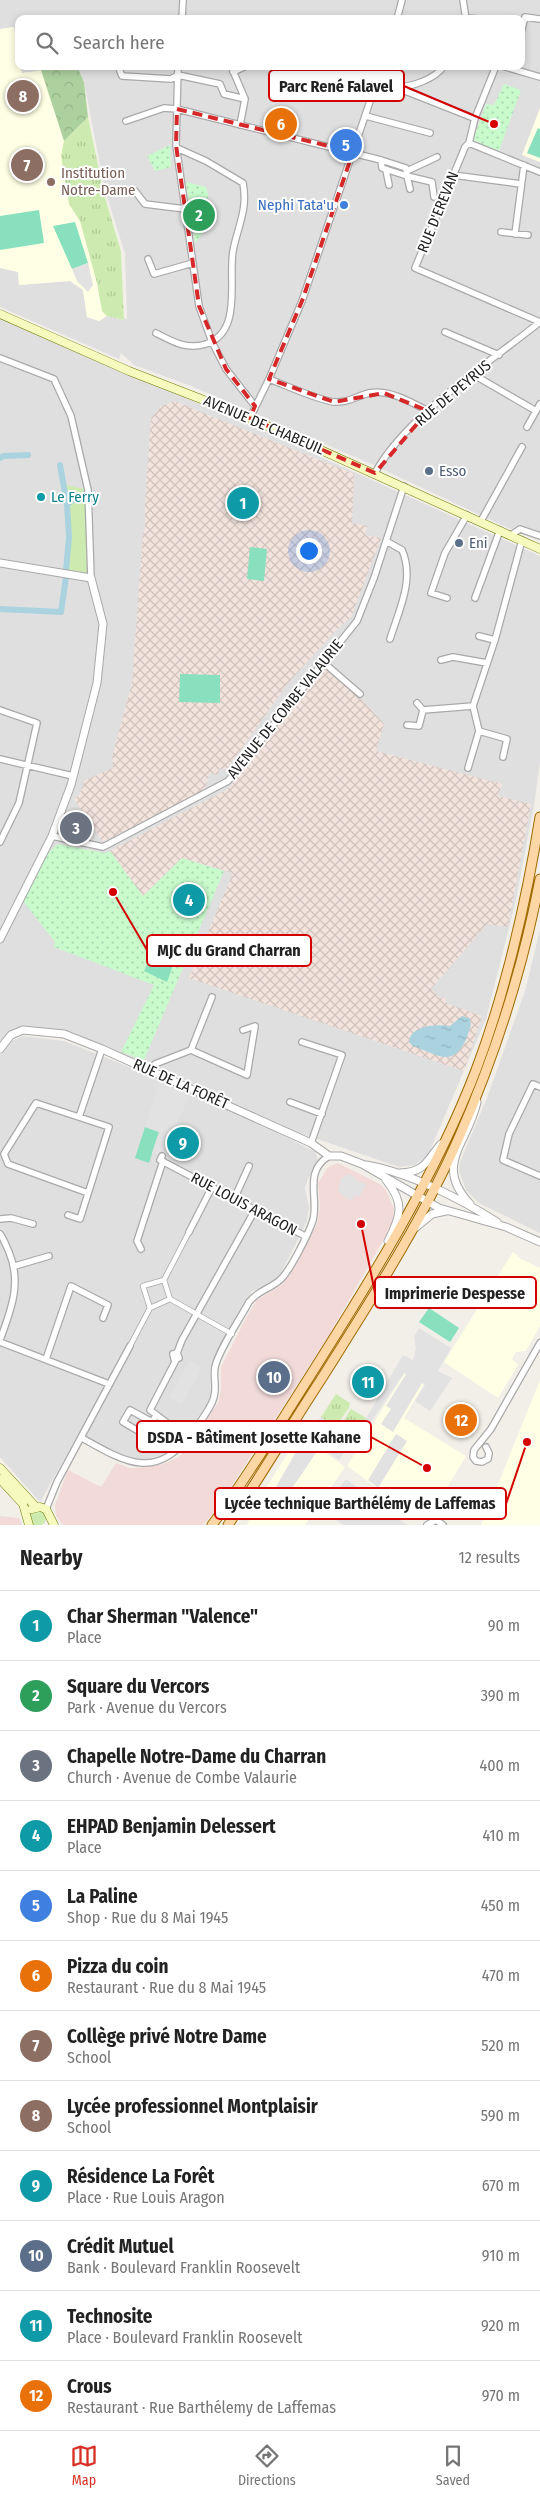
<!DOCTYPE html>
<meta charset="utf-8">
<style>
:root{--surface:#fff;--page:#f6f6f6;--text:#222;--muted:#767676;--line:#e0e0e0;--accent:#d93025}
body{margin:0;font-family:"Fira Sans Condensed",sans-serif;background:var(--page);color:var(--text)}
.you{position:absolute;left:308px;top:550px;width:18px;height:18px;margin:-12px;border:4px solid #fff;border-radius:50%;background:#1a73e8;box-shadow:0 0 0 8px #1a73e833}
.badge{display:grid;place-items:center;width:32px;height:32px;border-radius:50%;background:var(--accent);color:#fff;font-size:16px;font-weight:700}
.pin{position:absolute;translate:-50% -50%;border:2px solid #fff;box-shadow:0 1px 5px #0006}
.list{margin:0;padding:0;list-style:none}
h2{display:flex;justify-content:space-between;align-items:center;height:65px;margin:0;padding:0 20px;font-size:21px}
h2 small{font-size:16px;font-weight:400;color:var(--muted)}
.list li{display:grid;grid-template-columns:32px 1fr auto;gap:15px;align-items:center;box-sizing:border-box;height:70px;padding:0 20px;border-top:1px solid var(--line)}
.list b{display:block;font-size:19px;white-space:nowrap}
.list p{margin:0;font-size:16px;white-space:nowrap;color:var(--muted)}
.list em{font-size:16px;font-style:normal;color:var(--muted)}
.icon{flex:none;width:28px;height:28px;fill:none;stroke:currentColor;stroke-width:2;stroke-linecap:round;stroke-linejoin:round}
.map{position:relative;flex:none;width:540px;height:1525px;overflow:hidden}
.search{position:absolute;background:var(--surface);box-shadow:0 2px 8px #0003;left:15px;right:15px;top:15px;height:55px;display:flex;align-items:center;gap:12px;box-sizing:border-box;padding:0 18px;border-radius:10px;color:var(--muted);font-size:19px}
.sheet{height:905px;background:var(--surface)}
nav{display:flex;justify-content:space-around;align-items:center;box-sizing:border-box;height:70px;border-top:1px solid var(--line);background:var(--surface);font-size:14px;color:var(--muted)}
nav a{display:grid;justify-items:center;gap:2px}
nav .on{color:var(--accent)}
.map>svg:first-child{display:block}
.residential{fill:#e0dfdf}
.commercial{fill:#f2dad9}
.education{fill:#ffffe5}
.military{fill:url(#military-cross-hatch)}
.grass{fill:url(#grass-tufts)}
.forest{fill:url(#forest-crowns)}
.park{fill:url(#park-dots)}
.garden{fill:#cdebb0}
.pitch{fill:#88e0be}
.parking{fill:#e2e2e2}
.water{fill:url(#water-ripples)}
.lines{fill:none;stroke-linecap:round;stroke-linejoin:round}
.canal{stroke:#aad3df;stroke-width:6}
.pedestrian-casing{stroke:#a9a9a9;stroke-width:6}
.minor-casing{stroke:#a9a9a9;stroke-width:8}
.tertiary-casing{stroke:#a9a9a9;stroke-width:9}
.secondary-casing{stroke:#707d05;stroke-width:9}
.primary-casing{stroke:#a06b00;stroke-width:11}
.pedestrian{stroke:#fff;stroke-width:4.5}
.minor{stroke:#fff;stroke-width:5.5}
.tertiary{stroke:#fff;stroke-width:7}
.secondary{stroke:#f7fabf;stroke-width:8}
.primary{stroke:#fcd6a4;stroke-width:9}
.marked{fill:none;stroke:#d62828;stroke-width:4;stroke-dasharray:10 6;stroke-linejoin:round}
.education-dot{fill:#8d6e63;stroke:#fff;stroke-width:2}
.shop-dot{fill:#3f7fe0;stroke:#fff;stroke-width:2}
.service-dot{fill:#5c6f8a;stroke:#fff;stroke-width:2}
.culture-dot{fill:#0f9aa8;stroke:#fff;stroke-width:2}
.labels{text-anchor:middle;dominant-baseline:central;stroke-width:4;stroke-linejoin:round;paint-order:stroke}
.education-label{font-size:15px;fill:#785e54;stroke:#fff;text-anchor:start}
.shop-label{font-size:15px;fill:#366cbe;stroke:#fff;text-anchor:end}
.street-label{font-size:15px;fill:#222;stroke:#fff}
.service-label{font-size:15px;fill:#4e5e75;stroke:#fff;text-anchor:start}
.culture-label{font-size:15px;fill:#0d838f;stroke:#fff;text-anchor:start}
.leader{fill:none;stroke:#d40000;stroke-width:2}
.callout-dot{fill:#d40000;stroke:#fff;stroke-width:2}
.callout{fill:#fff;stroke:#d40000;stroke-width:2}
.callout-label{font-size:16px;text-anchor:middle;font-weight:bold;fill:#222}
</style>
<div class="map">
<svg width="540" height="1525" viewBox="0 0 540 1525">
<defs>
<pattern id="military-cross-hatch" width="8" height="8" patternUnits="userSpaceOnUse" patternTransform="scale(1.25)"><rect width="8" height="8" fill="#f3e3dd"/><path d="M0 0l8 8M0 8l8-8" fill="none" stroke="#d0c2bd"/></pattern>
<pattern id="grass-tufts" width="24" height="20" patternUnits="userSpaceOnUse" patternTransform="scale(1.25)"><rect width="24" height="20" fill="#cdebb0"/><path d="M3 7l-1-3M5 7V3M7 7l1-3M15 17l-1-3M17 17v-4M19 17l1-3" fill="none" stroke="#b0c997"/></pattern>
<pattern id="forest-crowns" width="20" height="18" patternUnits="userSpaceOnUse" patternTransform="scale(1.25)"><rect width="20" height="18" fill="#add19e"/><path d="M2 6a3 3 0 1 1 6 0M12 15a3 3 0 1 1 6 0" fill="none" stroke="#95b388"/></pattern>
<pattern id="park-dots" width="8" height="8" patternUnits="userSpaceOnUse" patternTransform="scale(1.25)"><rect width="8" height="8" fill="#c8facc"/><path d="M2 2h.1M6 6h.1" fill="none" stroke="#acd6af" stroke-width="1.8" stroke-linecap="round"/></pattern>
<pattern id="water-ripples" width="26" height="14" patternUnits="userSpaceOnUse" patternTransform="scale(1.25)"><rect width="26" height="14" fill="#aad3df"/><path d="M2 4q2-2 4 0t4 0M15 11q2-2 4 0t4 0" fill="none" stroke="#92b5bf"/></pattern>
</defs>
<rect width="100%" height="100%" fill="#f2efe9"/>
<path class="residential" d="M0 0H540V539L508 528 371 464 191 386 134 365 121 353 119 359 0 307V268L18 272 19 285 70 281 83 290 87 317 99 321 107 316 127 319 125 254 105 190 84 82 77 66H521V19H19V55L14 27 0 29Z
M21 66H70L22 73Z
M0 319 270 434 540 556V762L534 805 516 900 486 1019 428 1155 415 1165 399 1167 291 1130 161 1069 69 1033 25 1026 13 1030 0 1045Z
M540 930V1233L479 1203 466 1190 459 1171 460 1162 487 1098 525 991Z
M23 1036 64 1041 157 1078 265 1126 315 1152 318 1159 307 1181 305 1188 309 1207 307 1221 278 1279 251 1292 249 1296 210 1368 211 1397 208 1403 177 1446 159 1456 138 1460 122 1456 79 1433 40 1502 0 1457V1055L12 1041Z"/>
<path class="commercial" d="M338 1163 380 1184 386 1190 394 1209 392 1225 326 1340 216 1510 203 1525H63L56 1516 55 1505 68 1470 101 1487 116 1463 130 1468H139L164 1464 180 1456 218 1403 221 1390V1367L247 1316 257 1300 283 1284 317 1224 320 1208 318 1183 328 1167Z
M0 1516 19 1518 22 1525H0Z"/>
<path class="education" d="M14 27 19 66 22 73 77 66 84 82 88 117 104 194 121 251 124 320 107 316 99 321 87 317 83 290 70 281 19 285 18 272 0 268V29Z
M540 108V162L522 155Z
M513 1252 521 1259 540 1268V1326L526 1351 516 1352 512 1359 518 1365 498 1398 444 1362Z
M405 1373 424 1384 404 1418 466 1456 428 1520 422 1519 403 1507 347 1466Z
M540 1380V1525H481L490 1504Z
M300 1434 345 1467 305 1525H247L257 1502Z"/>
<path class="military" d="M174 401 354 474 352 523 367 526 365 535 381 538 351 617 337 629 288 683 227 769H220L217 775 210 773 204 791 103 842 74 799 79 795 85 780 113 768 112 757 132 683 143 534 145 529V503L151 419 160 407Z
M324 668 363 701 384 724 376 751 502 784 498 796 531 804 508 927 487 924 431 989 442 999 445 996 446 1003 482 1016 464 1071 189 978 233 873 182 858 143 896 110 851 228 789Z"/>
<path class="grass" d="M88 117 104 194 121 251 124 320 107 316 102 311 97 283 80 221 69 204 61 156 64 141Z
M336 1394 350 1403 349 1408 335 1427 321 1417Z
M351 1409 366 1418 353 1440 338 1429Z
M30 1518a8 8 0 1 1 16 0a8 8 0 1 1-16 0Z"/>
<path class="forest" d="M77 66 84 82 88 117 64 141 41 70Z"/>
<path class="park" d="M504 84 521 90 499 151 475 141 474 137 486 104 494 105Z
M170 145 171 167 155 171 147 156Z
M186 182 206 187C212 204 208 230 195 243Z
M58 844 105 853 110 851 143 896 182 858 224 871 144 1060 121 1052 154 985 54 947 55 942 23 901 47 854Z"/>
<path class="garden" d="M62 484 88 490 91 578 68 574 66 570 69 537 67 504Z"/>
<path class="pitch" d="M538 128 540 129V158L527 153Z
M39 210 44 243 0 250V216Z
M75 222 88 263 72 269 53 226Z
M250 547 267 549 264 581 247 579Z
M180 674 220 675V703L179 702Z
M159 943 178 951 167 982 144 971Z
M145 1127 159 1132 149 1163 135 1158Z
M429 1308 459 1328 450 1342 419 1322Z"/>
<path class="parking" d="M88 263 93 285 88 292 77 281 72 269Z
M162 1075 193 1089 162 1156 152 1153 159 1132 145 1127Z
M347 1175H351L357 1179 356 1181 366 1184 359 1197 355 1195 352 1200 347 1199 338 1191 341 1179Z
M419 1328 451 1348 438 1371 452 1378 430 1411 415 1401 425 1385 422 1383 393 1432 381 1424 391 1409 386 1406 406 1374 404 1373 363 1434 358 1432 403 1355 413 1360 416 1349 414 1337Z
M190 1361 202 1368 182 1404 169 1397Z
M321 1417 353 1440 339 1460 314 1442 320 1447 274 1515 264 1508 305 1436Z
M396 1434 407 1441 378 1488 368 1480Z
M346 1479 407 1525H343L323 1510Z"/>
<path class="water" d="M462 1016 469 1018C473 1025 469 1030 467 1037 454 1069 438 1055 413 1046L409 1042C410 1025 438 1024 450 1026Z"/>
<g class="lines">
<path class="canal" d="M0 458 3 456 28 455
M60 465 67 504 69 537 66 570
M67 504 86 493
M0 609 61 612 66 577"/>
<defs>
<path id="pedestrian" d="M164 1280 170 1299 150 1308 143 1286Z
M164 1280 189 1232
M170 1299 232 1334
M130 1346 150 1308"/>
<path id="minor" d="M463 0 466 19
M466 18 478 19
M182 19 183 0
M397 19 402 0
M521 33 525 17 540 19
M118 66 122 76 171 79 178 75 220 84 224 94 245 99
M178 66 176 145 199 306 212 342 226 369 255 406
M231 66 245 99 240 125
M502 66 540 77
M233 72 246 66
M377 81C383 83 391 87 397 87 412 87 435 79 444 66
M395 87 471 117
M366 116 430 133
M126 121 164 108 177 109 381 160 382 168 407 176 406 168 381 160
M469 143 465 147 415 268 540 322
M469 143 475 118 496 66
M469 143 540 172
M386 170 389 185
M407 171 437 157
M453 175 521 184
M410 189 407 176 432 182 434 197
M135 191 145 204 185 209
M501 232 528 235
M515 234 524 165
M148 259 154 274 193 263
M445 332 499 355
M156 333C173 342 187 350 206 344 243 332 228 279 233 251 238 225 248 210 243 183L206 161 177 148
M0 358 54 379 71 416 88 490 91 578
M474 375 536 411
M269 379C285 385 320 401 335 402 348 403 357 396 369 393 389 389 411 402 428 411
M250 418 269 379 302 301 382 66
M527 427 540 404
M375 473C406 416 489 363 540 322
M481 521 522 447
M511 535 520 529 540 536
M386 541 402 550C415 579 399 610 390 639
M447 598 431 593 445 553 467 515
M475 598 500 530
M479 636 495 640
M441 660 453 657 487 663
M323 662 360 694
M417 703 423 710
M0 710 37 723 19 803 0 842
M407 725 419 726 423 710 473 706
M479 731 507 739 503 757
M0 759 73 776
M468 768 479 731 473 706 495 640 522 540
M52 836 103 847 228 781 357 621 374 578 404 486
M302 1042 342 1055 311 1143
M191 1050 247 1075 255 1026 243 1030
M191 1050 212 997
M151 1071 155 1064 191 1050
M540 1087 533 1084 509 1134 503 1160 540 1176
M290 1102 322 1114
M79 1117 102 1049
M162 1156 160 1160 305 1236
M234 1199 249 1166
M68 1215 80 1219 109 1127 36 1103 4 1154 8 1164 88 1193
M0 1219 11 1218 33 1224
M189 1232 212 1187
M0 1234C4 1239 6 1246 9 1252 22 1283 11 1310 0 1340
M141 1249 137 1241 163 1161
M15 1266 49 1256
M0 1342 109 1384
M177 1353 173 1354 174 1359 179 1358 177 1353 182 1340 255 1210
M46 1359 71 1286 108 1305 103 1318
M176 1360 150 1410 188 1439
M152 1422 130 1410 123 1422 145 1435 156 1415
M82 1438C126 1463 158 1482 194 1430 201 1420 211 1409 214 1397 217 1387 213 1377 215 1367 219 1349 240 1319 249 1302 257 1291 270 1289 280 1280 290 1271 309 1233 313 1220 319 1198 303 1172 329 1156
M486 1447 489 1453 488 1459 482 1462 476 1461 473 1457 474 1450 491 1429 540 1343
M46 1509 57 1482 130 1346
M427 1525 436 1520 443 1525"/>
<path id="tertiary" d="M0 563 91 578 103 624 97 683 71 785 52 836 0 939
M0 1049 11 1035 23 1030 64 1034 102 1049 311 1143 329 1156H341L362 1164 439 1208 506 1227 540 1242
M366 1165C408 1172 461 1199 497 1222
M400 1173C426 1172 426 1161 441 1144
M386 1180C405 1203 401 1216 388 1241
M470 1204C433 1164 468 1144 477 1102
M415 1228 432 1214 446 1211"/>
<path id="secondary" d="M0 314 129 371 250 418 540 549
M0 1468 36 1507
M0 1479 23 1504 29 1525
M32 1509 40 1507 46 1509 54 1525"/>
<path id="primary" d="M212 1525C247 1478 278 1426 310 1376 372 1278 434 1179 476 1070 507 988 526 903 540 817
M228 1525C260 1477 290 1427 322 1378 371 1300 423 1220 460 1135 496 1053 523 967 540 879"/>
</defs>
<use href="#pedestrian" class="pedestrian-casing"/>
<use href="#minor" class="minor-casing"/>
<use href="#tertiary" class="tertiary-casing"/>
<use href="#secondary" class="secondary-casing"/>
<use href="#primary" class="primary-casing"/>
<use href="#pedestrian" class="pedestrian"/>
<use href="#minor" class="minor"/>
<use href="#tertiary" class="tertiary"/>
<use href="#secondary" class="secondary"/>
<use href="#primary" class="primary"/>
</g>
<path class="marked" d="M177 109 353 152 302 301 269 379 334 402 384 393 428 411 375 473 250 418 255 406 226 369 199 306 176 145Z"/>
<circle class="education-dot" cx="51" cy="182" r="5"/>
<circle class="shop-dot" cx="344" cy="205" r="5"/>
<g class="service-dot">
<circle cx="429" cy="471" r="5"/>
<circle cx="459" cy="543" r="5"/>
</g>
<circle class="culture-dot" cx="41" cy="497" r="5"/>
<g class="labels">
<g class="education-label">
<text x="61" y="173">Institution<tspan x="61" dy="17">Notre-Dame</tspan></text>
</g>
<g class="shop-label">
<text x="334" y="205">Nephi Tata'u</text>
</g>
<g class="street-label">
<text transform="translate(438 212) rotate(-68)">RUE D'EREVAN</text>
<text transform="translate(453 393) rotate(-40)">RUE DE PEYRUS</text>
<text transform="translate(264 425) rotate(23)">AVENUE DE CHABEUIL</text>
<text transform="translate(285 709) rotate(-51)">AVENUE DE COMBE VALAURIE</text>
<text transform="translate(181 1084) rotate(24)">RUE DE LA FORÊT</text>
<text transform="translate(244 1204) rotate(28)">RUE LOUIS ARAGON</text>
</g>
<g class="service-label">
<text x="439" y="471">Esso</text>
<text x="469" y="543">Eni</text>
</g>
<g class="culture-label">
<text x="51" y="497">Le Ferry</text>
</g>
</g>
<path class="leader" d="M494 124L404 86M113 892L147 950M361 1224L375 1293M427 1468L371 1437M527 1442L506 1504"/>
<g class="callout-dot">
<circle cx="494" cy="124" r="5"/>
<circle cx="113" cy="892" r="5"/>
<circle cx="361" cy="1224" r="5"/>
<circle cx="427" cy="1468" r="5"/>
<circle cx="527" cy="1442" r="5"/>
</g>
<g class="callout">
<rect x="269" y="70" width="135" height="31" rx="5"/>
<rect x="147" y="935" width="164" height="31" rx="5"/>
<rect x="375" y="1277" width="161" height="31" rx="5"/>
<rect x="137" y="1421" width="234" height="31" rx="5"/>
<rect x="215" y="1488" width="291" height="31" rx="5"/>
</g>
<g class="callout-label">
<text x="336" y="92">Parc René Falavel</text>
<text x="229" y="956">MJC du Grand Charran</text>
<text x="455" y="1299">Imprimerie Despesse</text>
<text x="254" y="1443">DSDA - Bâtiment Josette Kahane</text>
<text x="360" y="1509">Lycée technique Barthélémy de Laffemas</text>
</g>
</svg>
<div class="you"></div>
<div class="pin badge" style="left:243px;top:503px;background:#0f9aa8">1</div>
<div class="pin badge" style="left:199px;top:215px;background:#2e9e5b">2</div>
<div class="pin badge" style="left:76px;top:828px;background:#6b7280">3</div>
<div class="pin badge" style="left:189px;top:900px;background:#0f9aa8">4</div>
<div class="pin badge" style="left:346px;top:145px;background:#3f7fe0">5</div>
<div class="pin badge" style="left:281px;top:124px;background:#e8710a">6</div>
<div class="pin badge" style="left:27px;top:165px;background:#8d6e63">7</div>
<div class="pin badge" style="left:23px;top:96px;background:#8d6e63">8</div>
<div class="pin badge" style="left:183px;top:1143px;background:#0f9aa8">9</div>
<div class="pin badge" style="left:274px;top:1377px;background:#5c6f8a">10</div>
<div class="pin badge" style="left:368px;top:1382px;background:#0f9aa8">11</div>
<div class="pin badge" style="left:461px;top:1420px;background:#e8710a">12</div>
<div class="search"><svg class="icon" aria-label="search" viewBox="0 0 24 24"><circle cx="10" cy="10" r="6"/><path d="M15 15l6 6"/></svg>Search here</div>
</div>
<section class="sheet">
<h2>Nearby<small>12 results</small></h2>
<ul class="list">
<li><span class="badge" style="background:#0f9aa8">1</span><div><b>Char Sherman &quot;Valence&quot;</b><p>Place</p></div><em>90 m</em></li>
<li><span class="badge" style="background:#2e9e5b">2</span><div><b>Square du Vercors</b><p>Park · Avenue du Vercors</p></div><em>390 m</em></li>
<li><span class="badge" style="background:#6b7280">3</span><div><b>Chapelle Notre-Dame du Charran</b><p>Church · Avenue de Combe Valaurie</p></div><em>400 m</em></li>
<li><span class="badge" style="background:#0f9aa8">4</span><div><b>EHPAD Benjamin Delessert</b><p>Place</p></div><em>410 m</em></li>
<li><span class="badge" style="background:#3f7fe0">5</span><div><b>La Paline</b><p>Shop · Rue du 8 Mai 1945</p></div><em>450 m</em></li>
<li><span class="badge" style="background:#e8710a">6</span><div><b>Pizza du coin</b><p>Restaurant · Rue du 8 Mai 1945</p></div><em>470 m</em></li>
<li><span class="badge" style="background:#8d6e63">7</span><div><b>Collège privé Notre Dame</b><p>School</p></div><em>520 m</em></li>
<li><span class="badge" style="background:#8d6e63">8</span><div><b>Lycée professionnel Montplaisir</b><p>School</p></div><em>590 m</em></li>
<li><span class="badge" style="background:#0f9aa8">9</span><div><b>Résidence La Forêt</b><p>Place · Rue Louis Aragon</p></div><em>670 m</em></li>
<li><span class="badge" style="background:#5c6f8a">10</span><div><b>Crédit Mutuel</b><p>Bank · Boulevard Franklin Roosevelt</p></div><em>910 m</em></li>
<li><span class="badge" style="background:#0f9aa8">11</span><div><b>Technosite</b><p>Place · Boulevard Franklin Roosevelt</p></div><em>920 m</em></li>
<li><span class="badge" style="background:#e8710a">12</span><div><b>Crous</b><p>Restaurant · Rue Barthélemy de Laffemas</p></div><em>970 m</em></li>
</ul>
</section>
<nav>
<a class="on"><svg class="icon" aria-label="map" viewBox="0 0 24 24"><path d="M3 6l6-2 6 2 6-2v14l-6 2-6-2-6 2zM9 4v14M15 6v14"/></svg>Map</a>
<a><svg class="icon" aria-label="directions" viewBox="0 0 24 24"><path d="M12 3l9 9-9 9-9-9zM9 14v-3h6M13 9l2 2-2 2"/></svg>Directions</a>
<a><svg class="icon" aria-label="saved" viewBox="0 0 24 24"><path d="M7 4h10v16l-5-4-5 4z"/></svg>Saved</a>
</nav>
